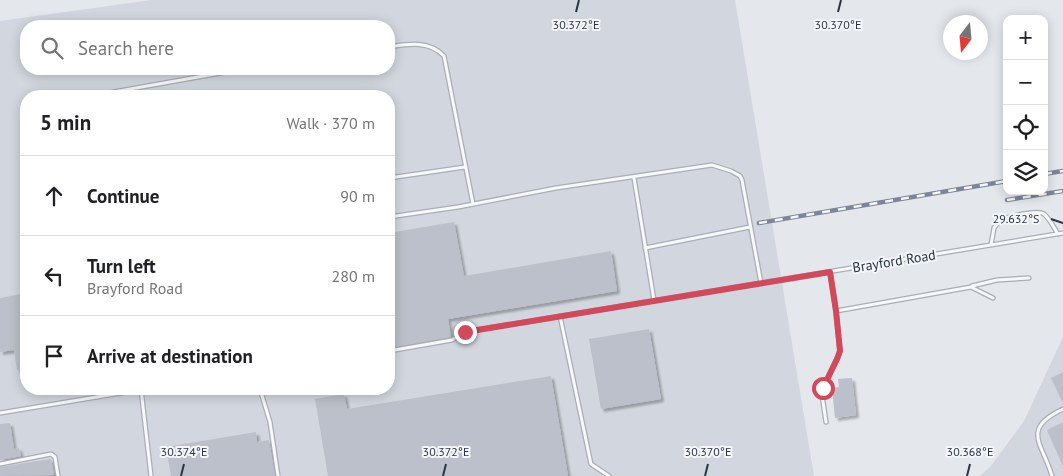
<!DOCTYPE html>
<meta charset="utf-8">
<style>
:root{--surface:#fff;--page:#f6f6f6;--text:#202124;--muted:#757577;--line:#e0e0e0}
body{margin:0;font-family:"PT Sans",sans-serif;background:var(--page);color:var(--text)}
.controls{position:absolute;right:15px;top:15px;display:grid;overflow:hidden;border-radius:10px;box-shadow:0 2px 12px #0003}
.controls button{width:45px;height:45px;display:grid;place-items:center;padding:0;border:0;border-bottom:1px solid var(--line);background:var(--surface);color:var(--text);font:25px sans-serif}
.compass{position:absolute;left:943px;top:15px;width:45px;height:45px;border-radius:50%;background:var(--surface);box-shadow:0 2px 12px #0003;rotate:196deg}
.stop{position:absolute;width:15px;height:15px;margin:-11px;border:4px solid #d1495b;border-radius:50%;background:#fff}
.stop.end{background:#d1495b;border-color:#fff;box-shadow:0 1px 5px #0008}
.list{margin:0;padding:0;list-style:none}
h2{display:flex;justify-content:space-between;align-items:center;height:65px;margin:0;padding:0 20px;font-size:21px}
h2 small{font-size:16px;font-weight:400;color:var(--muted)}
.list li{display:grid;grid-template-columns:32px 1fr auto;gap:15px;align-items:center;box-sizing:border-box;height:80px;padding:0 20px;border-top:1px solid var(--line)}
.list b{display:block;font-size:19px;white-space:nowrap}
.list p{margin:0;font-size:16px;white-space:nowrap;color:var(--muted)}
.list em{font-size:16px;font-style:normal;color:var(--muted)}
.icon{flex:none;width:28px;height:28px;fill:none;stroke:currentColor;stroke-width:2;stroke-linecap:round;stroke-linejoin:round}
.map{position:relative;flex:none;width:1063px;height:476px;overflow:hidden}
.search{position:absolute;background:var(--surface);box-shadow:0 2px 12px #0003;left:20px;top:20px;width:375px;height:55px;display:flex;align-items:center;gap:12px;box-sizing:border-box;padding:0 18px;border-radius:20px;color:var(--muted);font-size:19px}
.panel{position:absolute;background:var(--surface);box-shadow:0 2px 12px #0003;left:20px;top:90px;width:375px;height:305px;border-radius:20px}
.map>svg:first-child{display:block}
.built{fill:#d2d6de;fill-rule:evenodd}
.building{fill:#bbc0ca;filter:url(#shadow)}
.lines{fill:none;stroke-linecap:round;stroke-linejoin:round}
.lane-casing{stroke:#a9aeb7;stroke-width:5.5}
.lane{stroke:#f7f8fa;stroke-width:3}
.rail-casing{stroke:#7d8696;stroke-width:4.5}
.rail{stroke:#f4f6f9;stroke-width:2.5;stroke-dasharray:8;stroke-linecap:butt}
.route{stroke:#d1495b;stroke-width:6}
.ticks{fill:none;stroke:#2b3445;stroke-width:2}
.labels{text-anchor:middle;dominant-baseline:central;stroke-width:4;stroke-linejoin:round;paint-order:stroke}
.street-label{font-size:14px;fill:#2b3445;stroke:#f4f6f9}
.ticks-label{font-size:12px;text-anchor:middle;fill:#2b3445;stroke:#f4f6f9;stroke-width:4;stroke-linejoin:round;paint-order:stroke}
</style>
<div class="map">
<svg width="1063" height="476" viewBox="0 0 1063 476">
<defs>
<filter id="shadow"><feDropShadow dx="3" dy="3" stdDeviation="1" flood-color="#0004"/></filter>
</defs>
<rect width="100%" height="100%" fill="#e4e7ec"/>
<path class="built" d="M152 0H735L814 476H0V21ZM26 26H389V69H26ZM26 96H389V389H26Z
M1063 337V476H980L991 466 1024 421Z"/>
<path class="building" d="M454 222 464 276 611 251 617 291 448 319 451 337 389 348V233Z
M26 293V368L17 370 14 350 0 352V298Z
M649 329 661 399 601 409 589 339Z
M1063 372V403L1051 378Z
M551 376 568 476H328L315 399 344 394 347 409Z
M852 378 856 415 835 418 832 388 839 387 838 379Z
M1063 422V466L1047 430Z
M10 423 14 449 19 448 21 456 0 460V424Z
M256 432 257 442 269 440 275 476H171L166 447Z
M51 459 54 475 0 476V467Z"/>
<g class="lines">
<defs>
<path id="lane" d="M389 47C408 44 429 40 444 56L473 204
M91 96 243 69
M389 178 465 167
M634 178 654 300
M389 217 458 207 556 188 712 165 731 171 740 176 742 180 761 283
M991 245 994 228 1000 220C1009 217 1037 209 1044 214 1050 219 1054 228 1058 234
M645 248 750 227
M972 286 997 280 1029 278
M836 311 971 287 993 298
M560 316 591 464 609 476
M389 351 452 340 465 332 1063 233
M141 389 151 476
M260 389 270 422 278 476
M0 413 145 389
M826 422 822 395 823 388 837 359 840 351 836 311 830 272
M0 464 51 454 55 457 58 476
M1052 476C1043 444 1020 429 1063 409"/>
</defs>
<use href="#lane" class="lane-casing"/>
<use href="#lane" class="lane"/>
<defs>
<path id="rail" d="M1044 174 1063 171
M1007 200 1063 191
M759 223 1007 181"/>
</defs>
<use href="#rail" class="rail-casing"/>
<use href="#rail" class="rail"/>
</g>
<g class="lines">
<path class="route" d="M465 332 830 272 836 311 840 351 837 359 823 388"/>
</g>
<path class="ticks" d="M576 12 579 0M838 12 841 0M1051 219 1063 223M181 476 184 464M443 476 446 464M705 476 708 464M967 476 970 464"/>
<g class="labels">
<g class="street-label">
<text transform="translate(894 261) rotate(-9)">Brayford Road</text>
</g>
</g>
<g class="ticks-label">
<text x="576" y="29">30.372°E</text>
<text x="838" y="29">30.370°E</text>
<text x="1016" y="223">29.632°S</text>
<text x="184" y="456">30.374°E</text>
<text x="446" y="456">30.372°E</text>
<text x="708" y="456">30.370°E</text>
<text x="970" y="456">30.368°E</text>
</g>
</svg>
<div class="controls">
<button>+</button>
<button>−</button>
<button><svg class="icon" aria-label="locate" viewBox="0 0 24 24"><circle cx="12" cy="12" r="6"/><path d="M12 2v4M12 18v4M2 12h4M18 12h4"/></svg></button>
<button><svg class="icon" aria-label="layers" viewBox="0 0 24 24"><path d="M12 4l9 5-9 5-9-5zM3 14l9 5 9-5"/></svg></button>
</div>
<svg class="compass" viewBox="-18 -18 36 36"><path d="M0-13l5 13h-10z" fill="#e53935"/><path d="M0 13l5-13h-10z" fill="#757577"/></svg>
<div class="stop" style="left:823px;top:388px"></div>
<div class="stop end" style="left:465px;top:332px"></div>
<div class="search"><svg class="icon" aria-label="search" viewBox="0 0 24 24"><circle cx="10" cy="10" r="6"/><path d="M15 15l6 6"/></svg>Search here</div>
<section class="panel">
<h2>5 min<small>Walk · 370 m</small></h2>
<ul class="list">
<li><svg class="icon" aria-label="ahead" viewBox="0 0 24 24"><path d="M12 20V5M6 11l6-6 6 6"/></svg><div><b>Continue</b></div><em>90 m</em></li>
<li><svg class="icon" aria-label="left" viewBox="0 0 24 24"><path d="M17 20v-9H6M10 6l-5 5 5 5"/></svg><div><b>Turn left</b><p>Brayford Road</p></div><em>280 m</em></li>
<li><svg class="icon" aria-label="arrive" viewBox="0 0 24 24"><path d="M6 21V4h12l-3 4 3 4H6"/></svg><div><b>Arrive at destination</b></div></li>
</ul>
</section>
</div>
